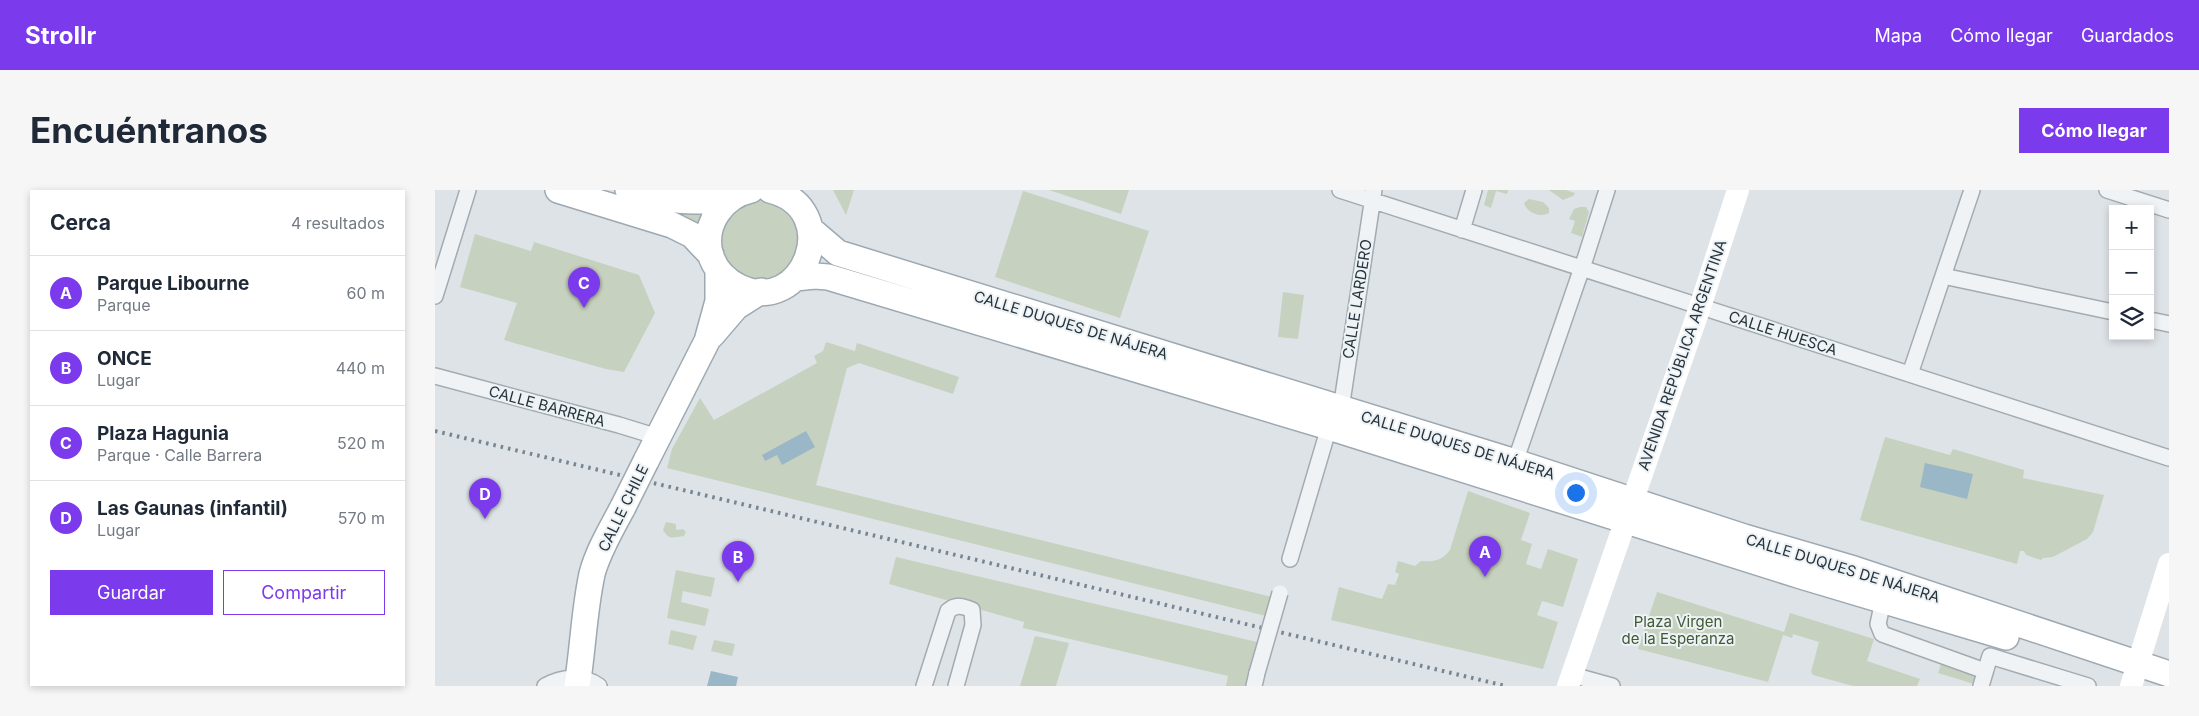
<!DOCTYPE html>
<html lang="es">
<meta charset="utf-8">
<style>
:root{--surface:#fff;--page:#f6f6f7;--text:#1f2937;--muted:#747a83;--line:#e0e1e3;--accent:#7c3aed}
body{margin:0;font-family:Inter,sans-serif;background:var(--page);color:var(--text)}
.controls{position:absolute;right:15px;top:15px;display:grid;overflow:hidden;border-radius:0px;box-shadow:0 2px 8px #0003}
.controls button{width:45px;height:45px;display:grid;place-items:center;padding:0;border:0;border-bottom:1px solid var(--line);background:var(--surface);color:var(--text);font:25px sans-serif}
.you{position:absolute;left:1140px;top:302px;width:18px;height:18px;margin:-12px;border:4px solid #fff;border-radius:50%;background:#1a73e8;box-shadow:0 0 0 8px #1a73e833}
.badge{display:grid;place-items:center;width:32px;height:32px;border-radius:50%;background:var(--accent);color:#fff;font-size:16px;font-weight:700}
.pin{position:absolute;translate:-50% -41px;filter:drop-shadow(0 1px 2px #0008)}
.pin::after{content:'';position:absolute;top:26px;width:18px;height:15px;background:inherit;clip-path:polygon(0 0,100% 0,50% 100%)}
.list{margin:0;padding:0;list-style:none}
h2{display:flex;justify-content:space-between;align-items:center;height:65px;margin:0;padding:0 20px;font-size:21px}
h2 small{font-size:16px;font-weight:400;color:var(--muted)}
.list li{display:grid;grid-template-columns:32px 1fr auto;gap:15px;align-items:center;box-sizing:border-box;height:75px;padding:0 20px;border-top:1px solid var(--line)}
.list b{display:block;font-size:19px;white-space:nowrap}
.list p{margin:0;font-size:16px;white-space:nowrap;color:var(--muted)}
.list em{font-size:16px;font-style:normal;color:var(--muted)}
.actions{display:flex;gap:10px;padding:15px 20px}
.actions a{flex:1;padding:11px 0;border:1px solid var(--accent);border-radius:0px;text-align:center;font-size:18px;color:var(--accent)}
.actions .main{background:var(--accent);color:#fff}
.icon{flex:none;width:28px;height:28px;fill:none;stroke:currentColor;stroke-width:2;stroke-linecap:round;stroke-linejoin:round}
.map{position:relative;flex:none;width:1734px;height:496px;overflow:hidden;border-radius:0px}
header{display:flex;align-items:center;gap:30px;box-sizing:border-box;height:70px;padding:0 25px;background:var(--accent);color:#fff}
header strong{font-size:24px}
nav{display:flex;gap:28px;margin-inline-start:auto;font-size:18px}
.intro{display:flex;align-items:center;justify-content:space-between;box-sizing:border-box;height:120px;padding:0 30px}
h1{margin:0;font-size:35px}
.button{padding:12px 22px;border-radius:0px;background:var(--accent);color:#fff;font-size:18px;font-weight:700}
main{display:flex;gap:30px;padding:0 30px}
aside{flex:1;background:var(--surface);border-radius:0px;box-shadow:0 2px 8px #0003}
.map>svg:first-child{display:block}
.green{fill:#c7d1bf}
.water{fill:#99b7c7}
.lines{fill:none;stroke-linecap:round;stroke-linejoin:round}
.street-casing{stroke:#a3abb1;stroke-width:18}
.primary-casing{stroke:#9da9b2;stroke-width:28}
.street{stroke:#f0f3f5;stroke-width:15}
.secondary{stroke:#fff;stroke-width:22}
.primary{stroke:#fff;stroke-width:25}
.rail{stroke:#778590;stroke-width:4;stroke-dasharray:2.5 5;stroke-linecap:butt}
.street-bridge-casing{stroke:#a3abb1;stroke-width:18;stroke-linecap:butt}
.primary-bridge-casing{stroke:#9da9b2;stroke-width:28;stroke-linecap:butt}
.street-bridge{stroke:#f0f3f5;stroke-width:15}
.primary-bridge{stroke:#fff;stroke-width:25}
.labels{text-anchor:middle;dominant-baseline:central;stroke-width:4;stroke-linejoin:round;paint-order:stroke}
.street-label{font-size:15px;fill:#27333d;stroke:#edf2f5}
.park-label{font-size:15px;fill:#425935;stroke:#edf2f5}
</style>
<header>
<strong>Strollr</strong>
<nav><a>Mapa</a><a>Cómo llegar</a><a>Guardados</a></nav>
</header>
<div class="intro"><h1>Encuéntranos</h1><a class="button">Cómo llegar</a></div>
<main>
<aside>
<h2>Cerca<small>4 resultados</small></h2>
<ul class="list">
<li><span class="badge">A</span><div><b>Parque Libourne</b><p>Parque</p></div><em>60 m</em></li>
<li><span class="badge">B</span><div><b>ONCE</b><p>Lugar</p></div><em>440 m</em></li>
<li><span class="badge">C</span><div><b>Plaza Hagunia</b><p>Parque · Calle Barrera</p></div><em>520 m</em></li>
<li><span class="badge">D</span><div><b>Las Gaunas (infantil)</b><p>Lugar</p></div><em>570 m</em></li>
</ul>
<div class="actions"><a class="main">Guardar</a><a>Compartir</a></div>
</aside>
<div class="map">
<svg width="1734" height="496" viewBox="0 0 1734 496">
<rect width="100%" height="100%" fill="#dee3e7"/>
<path class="green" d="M398 0H419L411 25Z
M614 0H694L686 24Z
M1053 0H1073L1072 4 1061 1 1056 18 1049 15Z
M1114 0H1131L1140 3 1138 6 1128 10Z
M588 1 714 41 685 128 560 87Z
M319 8H334L364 30 362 75 331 94 300 86 283 57 293 23Z
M1094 9 1108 12 1114 18V23C1105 28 1092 23 1089 13Z
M232 16 281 18 268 39 243 29Z
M1145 17H1151L1154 22 1147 47 1136 43 1140 31 1134 29 1139 19Z
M40 44 96 61 99 52 204 85 220 123 189 182 171 179 69 150 82 113 25 97Z
M848 102 869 105 863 149 843 147Z
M391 152 420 161 422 153 524 187 518 204 424 173 412 178 381 295 837 407 831 426 232 278 237 259 265 208 279 230 382 173 379 166 388 161Z
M1450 247 1515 265 1518 259 1589 280 1588 288 1669 305 1658 342 1652 349 1618 367 1608 368 1606 370 1591 365 1589 361H1585L1582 374 1425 330Z
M1033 301 1095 323 1086 350 1097 354 1091 374 1106 379 1113 359 1143 369 1128 417 1107 411 1102 425 1123 432 1108 479 896 430 904 397 947 409 953 394 960 395 964 384 960 382 963 371 980 376 986 371C998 372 1007 371 1015 360Z
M231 332 241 334V340L248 339 251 342 249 346C237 347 235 351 228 340Z
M461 367 822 452 812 496H791L793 486 588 438 589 432 454 394Z
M241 380 280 388 276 407 248 401 246 412 274 419 270 436 232 428Z
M1222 402 1349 442 1355 423 1439 449 1432 471 1485 489 1482 496H1418L1378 485 1376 482 1384 452 1358 444 1357 448 1348 445 1333 492 1203 459Z
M236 440 262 446 258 460 233 454Z
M600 446 634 453 621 496H585Z
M279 450 300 454 297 466 276 461Z
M1507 471 1542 483 1539 494 1503 483Z"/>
<path class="water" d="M371 241 380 257 347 275 342 265 330 271 327 265Z
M1490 273 1538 284 1532 309 1485 297Z
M276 481 303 487 301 496H272Z"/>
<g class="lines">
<defs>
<path id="street" d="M905 0 1734 268
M1672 0 1734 20
M1027 40 1039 0
M1508 86 1678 122
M0 106 33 0
M1715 130 1734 134
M1475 184 1537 0
M0 186 184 235 223 247
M906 219 939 0
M1080 272 1150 69 1172 0
M855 369 894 237
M1448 411 1443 434 1447 444 1550 481
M1148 488 1177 496
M110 496C126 487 147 484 164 496
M489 496 513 421C521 414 528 416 537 420L538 435 521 496
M819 496 822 483
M1546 496 1555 466 1653 496"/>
<path id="primary" d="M123 0 237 35 257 45 276 65
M193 0C231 11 257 14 296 8
M316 0C288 6 268 34 275 63 279 78 290 90 304 97 369 128 411 19 335 0
M375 39 403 63 1080 272 1309 347 1419 379 1734 484
M360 88 380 86 393 87 894 237 1366 386 1571 447
M277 145 301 117 326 101
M211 271 272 151 283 111V80
M142 496C148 459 149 421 157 384 163 361 177 338 188 317"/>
</defs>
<use href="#street" class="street-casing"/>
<use href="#primary" class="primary-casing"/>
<use href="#street" class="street"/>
<path class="secondary" d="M1133 496 1265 117 1303 0
M1696 496 1734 374"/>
<use href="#primary" class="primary"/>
<path class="rail" d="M0 241 1071 496"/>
<defs>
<path id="street-bridge" d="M822 483 845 403"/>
<path id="primary-bridge" d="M188 317 211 271"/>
</defs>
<use href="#street-bridge" class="street-bridge-casing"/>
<use href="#primary-bridge" class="primary-bridge-casing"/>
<use href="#street-bridge" class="street-bridge"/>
<use href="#primary-bridge" class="primary-bridge"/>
</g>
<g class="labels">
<g class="street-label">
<text transform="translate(922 109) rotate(-81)">CALLE LARDERO</text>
<text transform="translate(636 135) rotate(17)">CALLE DUQUES DE NÁJERA</text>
<text transform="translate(1348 143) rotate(18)">CALLE HUESCA</text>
<text transform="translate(1247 165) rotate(-71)">AVENIDA REPÚBLICA ARGENTINA</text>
<text transform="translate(112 216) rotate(15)">CALLE BARRERA</text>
<text transform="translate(1023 255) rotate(17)">CALLE DUQUES DE NÁJERA</text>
<text transform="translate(188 318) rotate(-64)">CALLE CHILE</text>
<text transform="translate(1408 378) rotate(17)">CALLE DUQUES DE NÁJERA</text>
</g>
<g class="park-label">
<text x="1243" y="431">Plaza Virgen<tspan x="1243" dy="17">de la Esperanza</tspan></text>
</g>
</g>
</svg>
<div class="controls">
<button>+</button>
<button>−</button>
<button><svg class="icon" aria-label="layers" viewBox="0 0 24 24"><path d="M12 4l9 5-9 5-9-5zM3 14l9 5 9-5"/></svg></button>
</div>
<div class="you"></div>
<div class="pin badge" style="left:1050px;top:387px">A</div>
<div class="pin badge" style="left:303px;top:392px">B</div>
<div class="pin badge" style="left:149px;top:118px">C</div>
<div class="pin badge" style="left:50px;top:329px">D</div>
</div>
</main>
